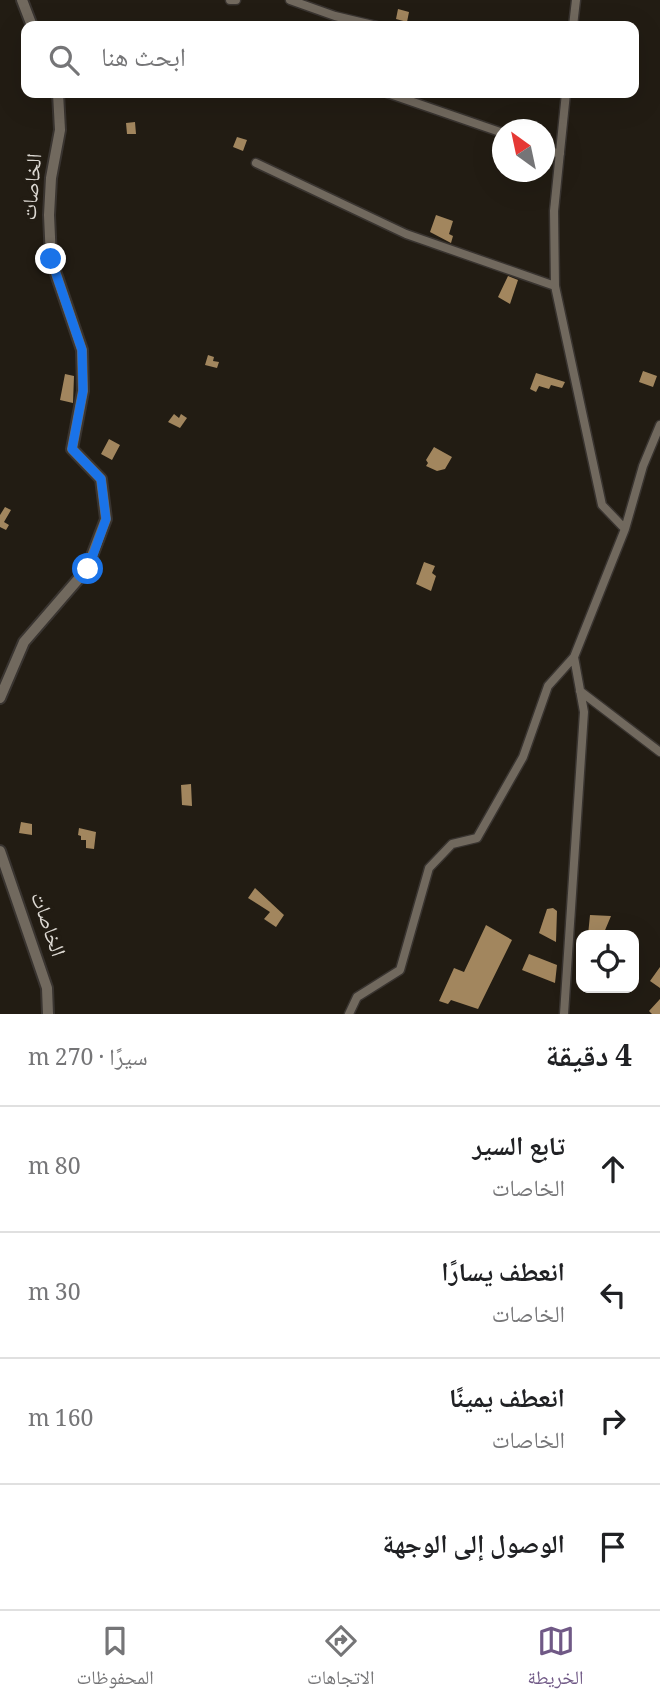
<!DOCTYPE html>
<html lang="ar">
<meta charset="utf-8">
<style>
:root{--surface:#fff;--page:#f6f6f6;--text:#202124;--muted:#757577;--line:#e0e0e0;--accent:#705986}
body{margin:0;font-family:Georgia,"Noto Naskh Arabic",serif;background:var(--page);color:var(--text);direction:rtl}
.controls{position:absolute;right:21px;bottom:21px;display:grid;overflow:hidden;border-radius:14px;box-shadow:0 7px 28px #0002}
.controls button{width:63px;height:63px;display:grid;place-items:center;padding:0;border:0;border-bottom:2px solid var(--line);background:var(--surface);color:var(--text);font:35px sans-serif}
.compass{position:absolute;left:492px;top:119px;width:63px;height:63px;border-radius:50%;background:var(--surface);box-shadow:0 7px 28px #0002;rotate:327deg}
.stop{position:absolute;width:21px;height:21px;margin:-16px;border:5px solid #1a73e8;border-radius:50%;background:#fff}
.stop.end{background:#1a73e8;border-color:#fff;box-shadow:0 2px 7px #0008}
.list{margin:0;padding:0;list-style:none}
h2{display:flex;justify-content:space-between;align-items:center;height:91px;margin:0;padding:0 28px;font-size:30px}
h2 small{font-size:23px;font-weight:400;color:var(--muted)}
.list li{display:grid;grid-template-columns:46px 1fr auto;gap:21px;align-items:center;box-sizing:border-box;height:126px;padding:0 28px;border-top:2px solid var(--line)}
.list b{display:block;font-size:26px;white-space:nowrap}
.list p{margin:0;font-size:23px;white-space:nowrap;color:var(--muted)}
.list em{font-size:23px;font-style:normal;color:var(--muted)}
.icon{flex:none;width:38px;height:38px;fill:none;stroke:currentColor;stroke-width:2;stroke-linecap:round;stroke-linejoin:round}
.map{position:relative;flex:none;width:660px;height:1014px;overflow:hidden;direction:ltr}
.search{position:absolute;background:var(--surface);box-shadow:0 7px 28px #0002;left:21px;right:21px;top:21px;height:77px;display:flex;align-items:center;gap:18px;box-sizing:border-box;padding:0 24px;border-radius:14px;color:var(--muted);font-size:26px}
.sheet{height:595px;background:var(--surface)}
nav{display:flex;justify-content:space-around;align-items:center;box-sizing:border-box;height:98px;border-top:2px solid var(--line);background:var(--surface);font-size:19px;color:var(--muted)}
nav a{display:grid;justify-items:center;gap:4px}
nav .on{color:var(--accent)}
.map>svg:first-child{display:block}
.building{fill:#a2865e}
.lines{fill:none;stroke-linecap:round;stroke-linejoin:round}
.street-casing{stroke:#393430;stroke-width:11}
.secondary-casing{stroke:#393430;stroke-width:14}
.street{stroke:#71695e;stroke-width:8}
.secondary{stroke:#71695e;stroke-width:10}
.route{stroke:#1a73e8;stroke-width:9}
.labels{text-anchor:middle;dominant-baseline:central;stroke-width:7;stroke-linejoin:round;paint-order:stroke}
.street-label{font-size:21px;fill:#dcd8d2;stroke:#221c13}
</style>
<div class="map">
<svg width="660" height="1014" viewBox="0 0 660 1014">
<rect width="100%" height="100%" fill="#221c13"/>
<path class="building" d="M398 9 409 12 407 22 396 19Z
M135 122 136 134H127L126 123Z
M237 137 247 140 243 151 233 147Z
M436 215 453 221 449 234 453 236 451 243 430 232Z
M508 276 518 280 510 304 498 297Z
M208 355 214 357 213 361 219 362 217 368 205 365Z
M643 371 657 376 653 387 639 382Z
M536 373 565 382 562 388 551 385 549 389 539 386 536 392 530 389Z
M65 374 74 376 73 403 60 400Z
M174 414 179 418 181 414 187 418 180 428 168 422Z
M109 439 120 445 112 460 101 454Z
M434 447 452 457 445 469 437 471 426 466 428 463 426 460Z
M5 507 11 510 4 522 9 525 6 530 0 527V515Z
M424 562 435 566 432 573 436 576 431 591 416 584Z
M191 784 192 806 182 805 181 785Z
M21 822 32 824V835L19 833Z
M79 828 96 832 94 849 86 848V840H81V836L78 835Z
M255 888 284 915 276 927 264 919 270 912 248 898Z
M553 908 557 911 556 942 539 933 547 909Z
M590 915 611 916 603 935H588Z
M486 925 512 940 478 1009 451 1000 448 1004 439 1001 454 968 464 972Z
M529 954 557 965 555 983 522 970Z
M660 967V988L650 981Z
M660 999V1014H652L649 1011Z"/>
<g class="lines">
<defs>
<path id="street" d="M230 0H236
M290 0 335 16 377 26
M573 26 576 0
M387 93 503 133
M544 149 560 154
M256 163 406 234 555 286
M625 529 643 466 660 425
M580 691 660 752
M349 1014 357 997 400 970 429 868 452 844 477 838 523 757 548 686 574 657
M564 1014 584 712 574 657 625 529 602 505 555 286 554 211 566 93"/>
<path id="secondary" d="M22 0 32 26
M0 698 24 642 87 569 106 519 101 479 72 449 83 391 82 350 51 259 49 215 51 178 60 130 58 93
M0 851 47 988 48 1014"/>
</defs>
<use href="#street" class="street-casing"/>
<use href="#secondary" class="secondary-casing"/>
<use href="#street" class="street"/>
<use href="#secondary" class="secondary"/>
</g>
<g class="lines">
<path class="route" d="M51 259 82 350 83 391 72 449 101 479 106 519 88 569"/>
</g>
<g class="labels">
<g class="street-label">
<text transform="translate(34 187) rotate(-85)">الخاصات</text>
<text transform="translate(46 925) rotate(71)">الخاصات</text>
</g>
</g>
</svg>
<div class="controls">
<button><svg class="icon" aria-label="locate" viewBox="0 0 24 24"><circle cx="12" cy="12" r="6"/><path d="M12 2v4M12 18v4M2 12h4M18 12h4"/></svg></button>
</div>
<svg class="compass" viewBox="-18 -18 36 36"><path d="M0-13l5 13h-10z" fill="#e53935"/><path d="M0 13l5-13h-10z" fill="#757577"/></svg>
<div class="stop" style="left:88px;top:569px"></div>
<div class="stop end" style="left:51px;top:259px"></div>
<div class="search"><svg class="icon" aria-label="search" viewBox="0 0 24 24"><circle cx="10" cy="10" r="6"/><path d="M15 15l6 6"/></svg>ابحث هنا</div>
</div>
<section class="sheet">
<h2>4 دقيقة<small>سيرًا · 270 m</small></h2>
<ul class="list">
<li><svg class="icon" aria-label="ahead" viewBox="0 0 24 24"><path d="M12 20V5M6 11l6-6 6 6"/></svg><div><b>تابع السير</b><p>الخاصات</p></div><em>80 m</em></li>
<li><svg class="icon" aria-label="left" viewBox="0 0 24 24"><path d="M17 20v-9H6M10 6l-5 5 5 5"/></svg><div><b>انعطف يسارًا</b><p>الخاصات</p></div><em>30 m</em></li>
<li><svg class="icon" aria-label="right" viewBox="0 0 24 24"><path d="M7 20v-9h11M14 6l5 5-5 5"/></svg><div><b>انعطف يمينًا</b><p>الخاصات</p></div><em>160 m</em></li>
<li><svg class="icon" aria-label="arrive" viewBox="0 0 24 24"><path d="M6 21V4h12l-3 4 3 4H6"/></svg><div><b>الوصول إلى الوجهة</b></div></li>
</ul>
</section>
<nav>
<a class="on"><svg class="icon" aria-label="map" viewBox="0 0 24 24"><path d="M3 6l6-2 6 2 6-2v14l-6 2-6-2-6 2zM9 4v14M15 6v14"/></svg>الخريطة</a>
<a><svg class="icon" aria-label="directions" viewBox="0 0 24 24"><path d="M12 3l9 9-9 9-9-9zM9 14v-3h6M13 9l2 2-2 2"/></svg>الاتجاهات</a>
<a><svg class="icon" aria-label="saved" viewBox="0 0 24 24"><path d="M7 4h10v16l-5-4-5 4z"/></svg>المحفوظات</a>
</nav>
